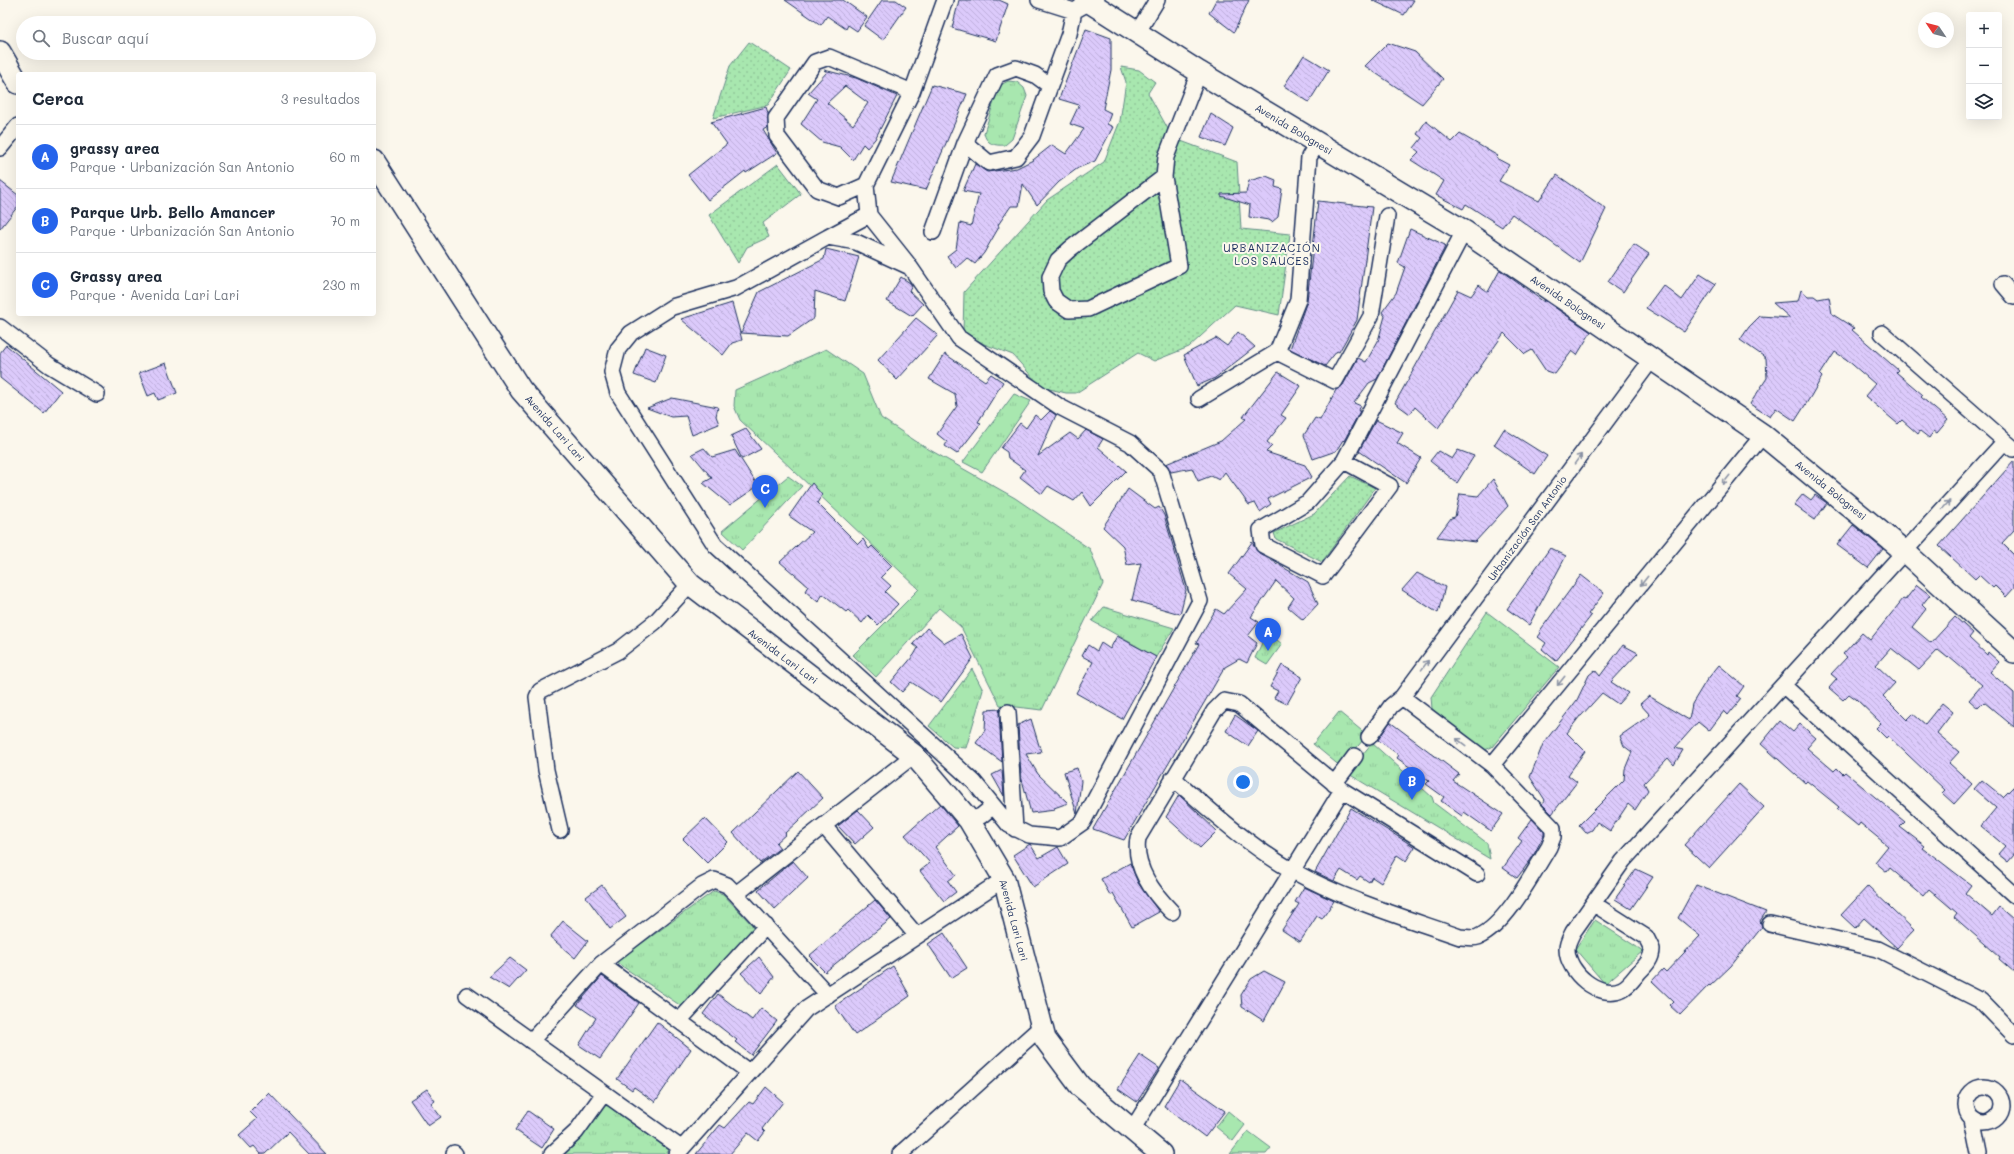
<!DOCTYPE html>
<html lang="es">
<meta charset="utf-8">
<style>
:root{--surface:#fff;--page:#f2f2f3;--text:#1f2937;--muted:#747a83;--line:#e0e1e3;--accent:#2563eb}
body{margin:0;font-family:Mali,sans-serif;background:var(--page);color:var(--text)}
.controls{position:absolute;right:12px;top:12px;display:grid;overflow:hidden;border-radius:4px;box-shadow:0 4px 16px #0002}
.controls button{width:36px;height:36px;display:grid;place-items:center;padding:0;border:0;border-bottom:1px solid var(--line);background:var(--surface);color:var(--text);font:20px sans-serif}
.compass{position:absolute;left:1918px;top:12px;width:36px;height:36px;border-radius:50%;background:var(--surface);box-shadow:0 4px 16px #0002;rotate:305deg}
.you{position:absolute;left:1243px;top:782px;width:14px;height:14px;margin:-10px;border:3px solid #fff;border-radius:50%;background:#1a73e8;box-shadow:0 0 0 6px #1a73e833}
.badge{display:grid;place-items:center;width:26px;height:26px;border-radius:50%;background:var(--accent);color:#fff;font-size:13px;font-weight:700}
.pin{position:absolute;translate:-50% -33px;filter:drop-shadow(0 1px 2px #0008)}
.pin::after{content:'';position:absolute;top:21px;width:14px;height:12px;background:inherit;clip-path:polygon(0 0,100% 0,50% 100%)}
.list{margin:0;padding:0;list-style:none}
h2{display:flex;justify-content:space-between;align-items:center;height:52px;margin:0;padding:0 16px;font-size:17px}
h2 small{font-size:13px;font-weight:400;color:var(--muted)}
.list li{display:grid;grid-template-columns:26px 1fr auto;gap:12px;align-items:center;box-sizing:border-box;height:64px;padding:0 16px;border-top:1px solid var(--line)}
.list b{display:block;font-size:15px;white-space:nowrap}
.list p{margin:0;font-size:13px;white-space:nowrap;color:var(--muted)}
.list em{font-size:13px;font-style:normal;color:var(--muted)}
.icon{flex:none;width:22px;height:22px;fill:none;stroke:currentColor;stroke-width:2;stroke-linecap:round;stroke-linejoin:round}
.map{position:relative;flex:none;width:2014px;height:1154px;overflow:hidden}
.search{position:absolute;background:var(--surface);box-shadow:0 4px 16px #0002;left:16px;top:16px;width:360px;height:44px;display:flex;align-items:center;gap:10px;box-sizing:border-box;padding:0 14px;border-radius:22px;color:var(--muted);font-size:15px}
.panel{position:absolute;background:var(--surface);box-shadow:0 4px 16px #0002;left:16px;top:72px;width:360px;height:244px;border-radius:4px}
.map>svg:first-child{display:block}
.grass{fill:url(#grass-dots);stroke:#628b86}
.park{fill:url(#park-tufts);stroke:#628b86}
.pitch{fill:#a8e7af;stroke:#628b86}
.building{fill:url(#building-back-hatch);stroke:#1b2f5e;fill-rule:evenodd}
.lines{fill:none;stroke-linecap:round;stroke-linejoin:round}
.street-casing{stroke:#1b2f5e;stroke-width:18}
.secondary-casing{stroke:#1b2f5e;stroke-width:24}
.street{stroke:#fbf7ec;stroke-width:15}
.secondary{stroke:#fbf7ec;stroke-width:21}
.oneway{stroke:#8b93a5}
.labels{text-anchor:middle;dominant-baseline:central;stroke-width:4;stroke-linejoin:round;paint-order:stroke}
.street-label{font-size:10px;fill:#1b2f5e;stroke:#fbf7ec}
.neighbourhood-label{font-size:11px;letter-spacing:1px;fill:#1b2f5e;stroke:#fbf7ec}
</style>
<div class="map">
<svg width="2014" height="1154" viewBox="0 0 2014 1154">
<defs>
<pattern id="grass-dots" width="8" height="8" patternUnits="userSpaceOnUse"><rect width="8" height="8" fill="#a8e7af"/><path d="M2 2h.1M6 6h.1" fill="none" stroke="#90c699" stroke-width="1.8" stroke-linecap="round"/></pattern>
<pattern id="park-tufts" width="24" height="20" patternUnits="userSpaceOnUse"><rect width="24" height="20" fill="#a8e7af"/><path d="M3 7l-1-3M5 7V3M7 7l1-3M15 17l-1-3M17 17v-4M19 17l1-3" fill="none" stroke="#90c699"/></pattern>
<pattern id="building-back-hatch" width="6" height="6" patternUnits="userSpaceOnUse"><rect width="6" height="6" fill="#dccafb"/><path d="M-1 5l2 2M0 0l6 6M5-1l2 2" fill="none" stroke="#bcaeda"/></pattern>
</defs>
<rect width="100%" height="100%" fill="#fbf7ec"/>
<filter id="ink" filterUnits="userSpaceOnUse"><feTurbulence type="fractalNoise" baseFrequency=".025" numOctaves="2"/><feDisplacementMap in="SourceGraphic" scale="8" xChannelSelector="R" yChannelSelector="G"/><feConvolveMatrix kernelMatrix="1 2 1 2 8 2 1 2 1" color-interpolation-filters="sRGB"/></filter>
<g filter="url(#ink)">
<path class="grass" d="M749 42 791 70 768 105 713 118 730 66Z
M1121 67 1139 70 1155 82 1148 93 1173 138 1237 162 1241 229 1290 234 1279 315 1235 305 1189 347 1154 361 1138 353 1076 393H1066L1041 387 1013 355 984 344 963 332 964 292 1047 200 1104 162 1120 121 1126 82Z
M778 164 801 194 763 223 769 237 747 247 738 263 709 215Z
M1350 476 1375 488 1322 562 1276 539 1274 533 1314 514Z"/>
<path class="park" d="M1008 81 1017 82 1024 88 1027 96 1012 139 1005 145C995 146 986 144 984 133L999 86Z
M826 349 863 374 881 418 923 446 1015 498 1090 549 1103 584 1042 710 1000 705 961 627 939 608 876 677 853 655 919 589 740 420 734 406 735 390Z
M1014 394 1031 401 982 472 963 462Z
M788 476 802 486 742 550 722 531Z
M1104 607 1174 628 1156 657 1092 621Z
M1487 612 1559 667 1492 747 1485 750 1432 709 1431 697Z
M1267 632 1282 644 1267 665 1255 658Z
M972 669 983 690 966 748 953 747 929 726Z
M1339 712 1367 735 1341 767 1313 744Z
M1372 743 1432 797 1434 803 1487 843 1490 859 1347 773Z
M714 891 723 894 754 927 681 1006 616 962Z
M1595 920 1643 951 1605 984 1575 949Z
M605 1104 669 1150 666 1154H565L579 1141Z"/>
<path class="pitch" d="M1228 1111 1245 1125 1233 1141 1216 1127Z
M1248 1131 1271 1148 1266 1154H1230Z"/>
<path class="building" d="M785 0H843L867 17 857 31 848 25 846 29 827 16 821 25Z
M882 0H896L906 7 883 40 864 26Z
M959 0H999L1008 4 996 41 952 28Z
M1216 0H1249L1234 32 1209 13Z
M1372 0H1414L1404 15Z
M1086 29 1111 38V70L1103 109 1111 113 1107 124 1113 127 1095 161 1078 168 1059 182 1037 205 1023 184 1019 206H1011L998 225 999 227 984 253 975 264 967 258 956 268 947 256 956 249 960 223 971 226 979 194 963 191 975 164 987 172 1017 168 1033 160 1052 145 1066 154 1084 129 1070 124 1079 105 1059 99Z
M1388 43 1415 52 1443 79 1422 104 1365 66Z
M1304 55 1329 70 1309 102 1284 86Z
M824 70 856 78 897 96 875 139 867 148 863 144 853 160 840 147 822 142 801 124 817 99 808 93 827 72ZM845 86 868 103 853 125 827 103Z
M932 85 967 94 926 190 891 182Z
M766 107 768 113V127L763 130 777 153 746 173 745 171 708 200 688 175 727 144 711 122Z
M1211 114 1233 128 1225 146 1201 137Z
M1426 121 1452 142 1460 134 1498 156 1496 158 1509 165 1499 181 1539 201 1557 175 1606 209 1580 263 1512 214 1502 227 1466 204 1463 209 1436 195 1444 181 1411 160 1419 152 1414 148 1422 138 1417 134Z
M1266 176 1276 180 1275 187 1282 189 1278 217 1272 222 1269 220 1249 217 1250 205 1221 196V194L1246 193 1249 181Z
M0 181 18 195V206L0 229Z
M1318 201 1372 207 1357 320 1339 352 1337 351 1325 366 1290 349 1307 301Z
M1410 229 1445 245 1444 249 1377 379 1369 383 1354 403 1361 406 1358 411H1360L1344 441 1343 440 1336 451 1313 459 1304 435 1315 418 1320 420 1336 390 1343 385 1358 358 1366 362 1378 341 1385 316 1382 312 1396 293 1405 267 1398 263Z
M1634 244 1649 254 1623 292 1608 282Z
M826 249 859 257 845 301 815 291 814 318 788 336 741 333 759 292 824 259Z
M1500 270 1544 302V300L1591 332 1577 355 1572 351 1555 374 1546 371 1532 350 1525 354 1504 333 1438 428 1415 407 1410 414 1395 403 1458 290 1471 296 1479 285 1488 292Z
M1700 274 1716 284 1684 332 1646 308 1663 285 1682 300Z
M901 277 910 283 912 286 909 291 923 304 912 316 887 301Z
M1801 290 1808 296H1814L1818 299 1829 297 1832 314 1854 328 1852 330 1898 370 1896 372 1923 395 1921 397 1948 420 1937 433 1934 431 1929 438 1920 431 1918 434 1902 420 1898 424 1865 396 1875 384 1846 359 1835 352 1820 375 1822 377 1811 396 1795 421 1776 408 1770 417 1750 404 1767 378 1766 358 1740 340 1749 327 1760 316 1790 318 1773 303 1798 301Z
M732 303 742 340 732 343 723 355 681 319Z
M916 318 938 335 897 380 878 360Z
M1238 332 1255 347 1215 378 1197 386 1184 355 1216 338 1227 346Z
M6 345 61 391 44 413 0 378V353Z
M645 347 666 355 656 383 634 375Z
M945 354 985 381 991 374 1003 382 978 422 981 423 957 454 945 446 947 442 937 434 957 406 955 394 929 379Z
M166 363 177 393 158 400 155 393 148 396 139 373Z
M1278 372 1301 386 1281 415 1286 418 1267 442 1272 446 1266 452 1305 465 1312 477 1268 499 1271 504 1260 512 1255 503 1249 505 1225 472 1219 480 1211 476 1198 481 1192 468 1171 472 1166 464 1221 441 1246 419 1243 417Z
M672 398 718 407 716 416 719 424 692 435 686 416 671 417 647 408Z
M1050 411 1056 415 1038 456 1070 433 1078 439 1086 430 1103 439 1098 447 1126 471 1091 506 1082 492 1074 501 1048 486 1042 494 1020 477 1025 470 1008 458 1007 452 1001 448 1020 423 1026 428 1035 415 1041 420Z
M1376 420 1403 433 1397 443 1421 458 1406 483 1359 451Z
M746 429 761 449 742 459 731 436Z
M1504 429 1547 456 1535 474 1494 445Z
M704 448 712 457 735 450 758 486 730 505 703 483 712 478 692 454Z
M1458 450 1474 456 1457 483 1430 461 1438 451 1452 459Z
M2014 461V530L2002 543 2014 555V588L2006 597 1995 586 1993 588 1979 575 1975 579 1939 546Z
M1493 479 1508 506 1475 542 1437 537 1451 518 1455 517 1460 494 1478 496Z
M812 483 822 495 817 503 858 544 863 539 869 549 872 546 892 566 881 577 891 586 885 592 898 604 878 625 868 615 862 623 848 610 846 612 823 594 818 602 805 591 808 586 780 562 812 532 789 516Z
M1128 489 1155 509 1159 507 1164 515 1186 590 1180 614 1132 600 1141 563 1127 565 1123 546 1103 527Z
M1803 494 1811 500 1815 495 1827 503 1815 520 1794 505Z
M1853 525 1883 549 1868 568 1837 545Z
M1252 542 1259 553 1308 582 1318 604 1303 620 1288 607 1294 598 1276 581 1251 617 1259 622 1248 636 1257 643 1247 663 1239 659 1225 667 1124 840 1093 829 1199 644 1196 643 1216 609 1224 614 1247 589 1229 574Z
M1550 548 1566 556 1529 625 1507 609Z
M1417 573 1445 587 1438 613 1402 590Z
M1581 575 1604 593 1588 614 1591 616 1556 661 1542 649 1546 643 1538 637 1541 633 1539 632Z
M1917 585 1930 595 1922 605 1926 609 1912 627 1931 643 1955 617 1973 633 1969 638 1987 655 1988 652 1999 662 1990 672 2014 693V727L1984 702 1978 708 1969 700 1982 685 1949 657 1948 658 1938 650 1919 670 1891 648 1876 665 1895 683 1883 696 1907 720 1913 714 1925 724 1942 703 1953 712 1937 733 1959 752 1949 763 1972 784 1954 804 1942 793 1945 790 1888 736 1886 738 1876 728 1881 723 1856 699 1849 694 1843 700 1829 688 1837 679 1831 674 1847 657 1843 654 1862 633 1870 640 1903 599 1905 600Z
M927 628 945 643 961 634 973 658 941 702 911 682 902 692 891 682 914 655 918 648 913 644Z
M1117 636 1156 657 1122 719 1076 693 1093 662 1082 656 1088 645 1097 651 1101 643 1110 649Z
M1623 645 1638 653 1611 682 1628 693 1618 704 1602 693 1581 716H1580L1567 733 1585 751 1568 775 1577 782 1552 814 1542 804 1545 800 1530 777 1543 744 1577 700 1589 675 1595 670 1600 676Z
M1282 665 1302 677 1287 704 1274 698 1278 691 1270 687Z
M1719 665 1744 686 1737 696 1741 699 1728 715 1724 711 1709 731 1698 722 1675 748 1683 750 1674 765 1668 758 1644 783 1648 790 1635 810 1628 804 1610 831 1597 822 1592 830 1586 833 1579 825 1624 780 1625 769 1632 752 1624 746 1620 736 1650 715 1640 704 1649 696 1689 720 1692 704 1706 681Z
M1000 709 999 713 1002 762 976 743 985 730 986 710Z
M1235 715 1258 731 1248 746 1226 731Z
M1031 719 1041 752 1026 754 1038 774 1068 803 1054 808 1055 810 1031 813 1021 776 1018 725Z
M1780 721 1793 732 1800 724 1816 738 1807 748 1834 771 1837 768 1843 774 1845 772 1905 822 1900 827 1925 846 1923 848 1971 885 1965 893 1992 916 1999 907 2014 920V972L1999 959 2000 957 1954 917 1957 913 1929 889 1923 896 1890 868 1887 872 1875 862 1888 846 1860 823 1858 826 1837 809 1839 807 1807 781 1805 783 1761 744Z
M1390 722 1459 774 1453 781 1503 814 1491 831 1464 812 1462 816 1441 801 1444 797 1426 784 1429 781 1397 758 1399 755 1378 740Z
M1077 768 1081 781 1077 814 1064 772Z
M1002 770 1004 796 992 775Z
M798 771 823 798 785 833 786 834 776 843 780 848 760 863 733 833Z
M1982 780 2003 797 2014 786V855L2008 862 1998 854 2005 846 1981 826 1996 808 1974 789Z
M1739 784 1764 807 1709 868 1684 845Z
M1179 795 1217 831 1200 848 1166 817Z
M940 804 958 826 935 847 956 875 948 881 956 892 944 901 920 871 930 863 905 835Z
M1351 808 1415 847 1406 861 1397 855 1381 883 1372 877 1369 882 1360 876 1357 880 1341 870 1334 881 1315 872Z
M858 810 874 827 855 844 838 826Z
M705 818 728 842 707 863 683 839Z
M1532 819 1544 832V835L1532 858 1517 878 1503 868 1522 841 1518 838Z
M1030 844 1039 858 1058 847 1068 864 1033 887 1013 855Z
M793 861 808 878 775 909 758 890Z
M1130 863 1138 883 1159 912 1132 927 1113 893 1110 895 1101 879Z
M1636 869 1653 877 1631 909 1615 899Z
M602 885 626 917 610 929 586 897Z
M1696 885 1766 912 1760 921 1762 927 1731 966 1710 986 1709 985 1680 1015 1669 1005 1673 1001 1652 981 1663 969 1666 972 1700 936 1678 918Z
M1868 886 1914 930 1897 948 1864 918 1855 928 1841 915Z
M1304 887 1334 901 1322 919 1317 916 1300 942 1282 930 1299 904 1295 902Z
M875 900 891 919 825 972 809 956Z
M563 921 588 941 575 958 550 937Z
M944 933 967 968 951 978 928 944Z
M759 957 774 977 761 994 741 973Z
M510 958 526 970 509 989 489 977Z
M893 966 910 996 855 1035 835 1006Z
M1264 971 1285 982 1264 1021 1242 1007 1241 995 1251 979Z
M602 976 639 1003 600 1059 579 1045 596 1018 577 1005Z
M718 994 752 1020 761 1008 777 1021 751 1055 735 1042 737 1040 703 1014Z
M657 1022 691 1049 655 1102 634 1087 632 1090 617 1079Z
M1140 1055 1159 1068 1137 1102 1118 1089Z
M1180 1079 1225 1111 1205 1137 1164 1106Z
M766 1087 783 1102 762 1129 765 1132 758 1141 748 1133 730 1154H696L720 1125 725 1128 749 1102 753 1104Z
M427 1089 435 1101 431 1104 441 1117 428 1126 410 1100Z
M269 1093 327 1154H309L288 1132 265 1154H261L254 1146 251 1148 239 1135 257 1119 250 1112Z
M528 1111 554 1129 542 1148 515 1130Z"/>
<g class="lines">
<defs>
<path id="street" d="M1039 0 1074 11 1083 6
M1137 33 1157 0
M1050 86 1069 34 1074 11
M0 148 18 126
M1164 177 1070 249 1058 260 1050 277 1051 291 1056 301 1069 310 1088 309 1179 266 1164 177 1166 157 1199 72
M866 185 839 197 817 189 777 136 776 118 815 62 829 57 912 92
M869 215 866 185 912 92 945 0
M933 232 965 143 997 75 1016 68 1035 75 1050 86 1032 136 1016 157 989 163 965 143
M828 237 856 242 910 267 959 338 1060 407 1130 443 1161 471 1200 601 1083 822 1060 838 1029 835 1009 825 974 782 715 545 618 393 612 372 618 349 631 333 672 307 736 288Z
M828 237 869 215 908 264
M2003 284 2014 297
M0 327 49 365 97 394
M1882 333 2014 449
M1277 352 1335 381 1371 316 1387 216
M1199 399 1277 352 1298 300 1309 157 1317 144
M1344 461 1390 486 1323 576 1263 545 1261 530 1308 502 1344 461 1464 231
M1783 685 2014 895
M1008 712 1015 829
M1369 737 1391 706 1402 697 1652 359
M1492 765 1763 435
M1173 778C1211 811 1249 846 1293 871 1345 900 1403 917 1460 937 1465 937 1473 939 1478 937 1506 925 1533 873 1549 847L1553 837V828L1492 765 1402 697
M1334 784 1355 756
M969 820 981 816 992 807
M824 826 917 936
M560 830 546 770 537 697 540 691 618 651 655 622 690 584
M736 894 914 755
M1594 904 1646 937 1652 949C1652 959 1646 965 1639 972 1634 978 1629 986 1622 989 1599 1000 1567 972 1567 949 1567 943 1570 938 1573 932L1623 861 2005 441
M1172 912C1153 893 1133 867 1138 838L1214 711 1224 701 1239 704 1342 790 1477 874
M1770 924 1878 949 1981 1001 2014 1035
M601 964 749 1072
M467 995 681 1148
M679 1021 766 926
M531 1041 601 964 702 886 714 880 727 885 736 894 828 995
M1966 1105a18 18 0 1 1 36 0a18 18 0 1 1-36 0Z
M1972 1119 1979 1154
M1132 1130 1342 790
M454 1153 455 1154
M552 1154 576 1132 604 1093
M677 1154 806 1009 1004 879
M900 1154 1042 1026"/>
<path id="secondary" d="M1086 0 1199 72 1464 231 1763 435 1904 551 2014 652
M0 52 18 83
M374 161 521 390 690 584 914 755 969 820 1004 879 1045 1039 1080 1086 1161 1154"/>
</defs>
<use href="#street" class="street-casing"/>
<use href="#secondary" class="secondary-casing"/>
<use href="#street" class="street"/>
<use href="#secondary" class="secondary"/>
</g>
<defs><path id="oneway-shaft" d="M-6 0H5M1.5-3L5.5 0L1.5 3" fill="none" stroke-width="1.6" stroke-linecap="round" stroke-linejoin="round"/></defs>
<g class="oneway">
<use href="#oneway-shaft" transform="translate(1578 459) rotate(-54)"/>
<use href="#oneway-shaft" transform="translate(1726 480) rotate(129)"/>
<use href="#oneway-shaft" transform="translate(1946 505) rotate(-48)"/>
<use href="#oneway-shaft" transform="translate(1644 581) rotate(129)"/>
<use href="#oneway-shaft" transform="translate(1425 665) rotate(-54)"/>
<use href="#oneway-shaft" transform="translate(1561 681) rotate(129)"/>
<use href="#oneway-shaft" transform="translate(1461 742) rotate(-143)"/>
</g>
</g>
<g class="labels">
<g class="street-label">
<text transform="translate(1294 129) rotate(31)">Avenida Bolognesi</text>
<text transform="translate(1568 302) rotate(34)">Avenida Bolognesi</text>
<text transform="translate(555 428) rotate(49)">Avenida Lari Lari</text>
<text transform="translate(1831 490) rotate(39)">Avenida Bolognesi</text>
<text transform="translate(1527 528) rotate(-54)">Urbanización San Antonio</text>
<text transform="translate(783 656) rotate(37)">Avenida Lari Lari</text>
<text transform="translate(1014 920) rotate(75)">Avenida Lari Lari</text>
</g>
<g class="neighbourhood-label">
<text x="1272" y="247">URBANIZACIÓN<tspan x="1272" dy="13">LOS SAUCES</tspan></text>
</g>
</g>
</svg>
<div class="controls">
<button>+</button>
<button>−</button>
<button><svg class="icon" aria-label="layers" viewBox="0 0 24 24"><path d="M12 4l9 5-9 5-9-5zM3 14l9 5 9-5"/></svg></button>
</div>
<svg class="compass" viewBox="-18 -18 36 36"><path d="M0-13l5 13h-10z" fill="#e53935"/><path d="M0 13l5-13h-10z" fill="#747a83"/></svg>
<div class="you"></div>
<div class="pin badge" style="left:1268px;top:651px">A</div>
<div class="pin badge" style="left:1412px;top:800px">B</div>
<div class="pin badge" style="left:765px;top:508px">C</div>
<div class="search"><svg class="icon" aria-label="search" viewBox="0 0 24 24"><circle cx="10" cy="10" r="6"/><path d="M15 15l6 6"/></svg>Buscar aquí</div>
<section class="panel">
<h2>Cerca<small>3 resultados</small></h2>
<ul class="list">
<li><span class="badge">A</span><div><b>grassy area</b><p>Parque · Urbanización San Antonio</p></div><em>60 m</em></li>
<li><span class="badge">B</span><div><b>Parque Urb. Bello Amancer</b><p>Parque · Urbanización San Antonio</p></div><em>70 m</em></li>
<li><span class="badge">C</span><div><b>Grassy area</b><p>Parque · Avenida Lari Lari</p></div><em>230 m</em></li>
</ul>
</section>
</div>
